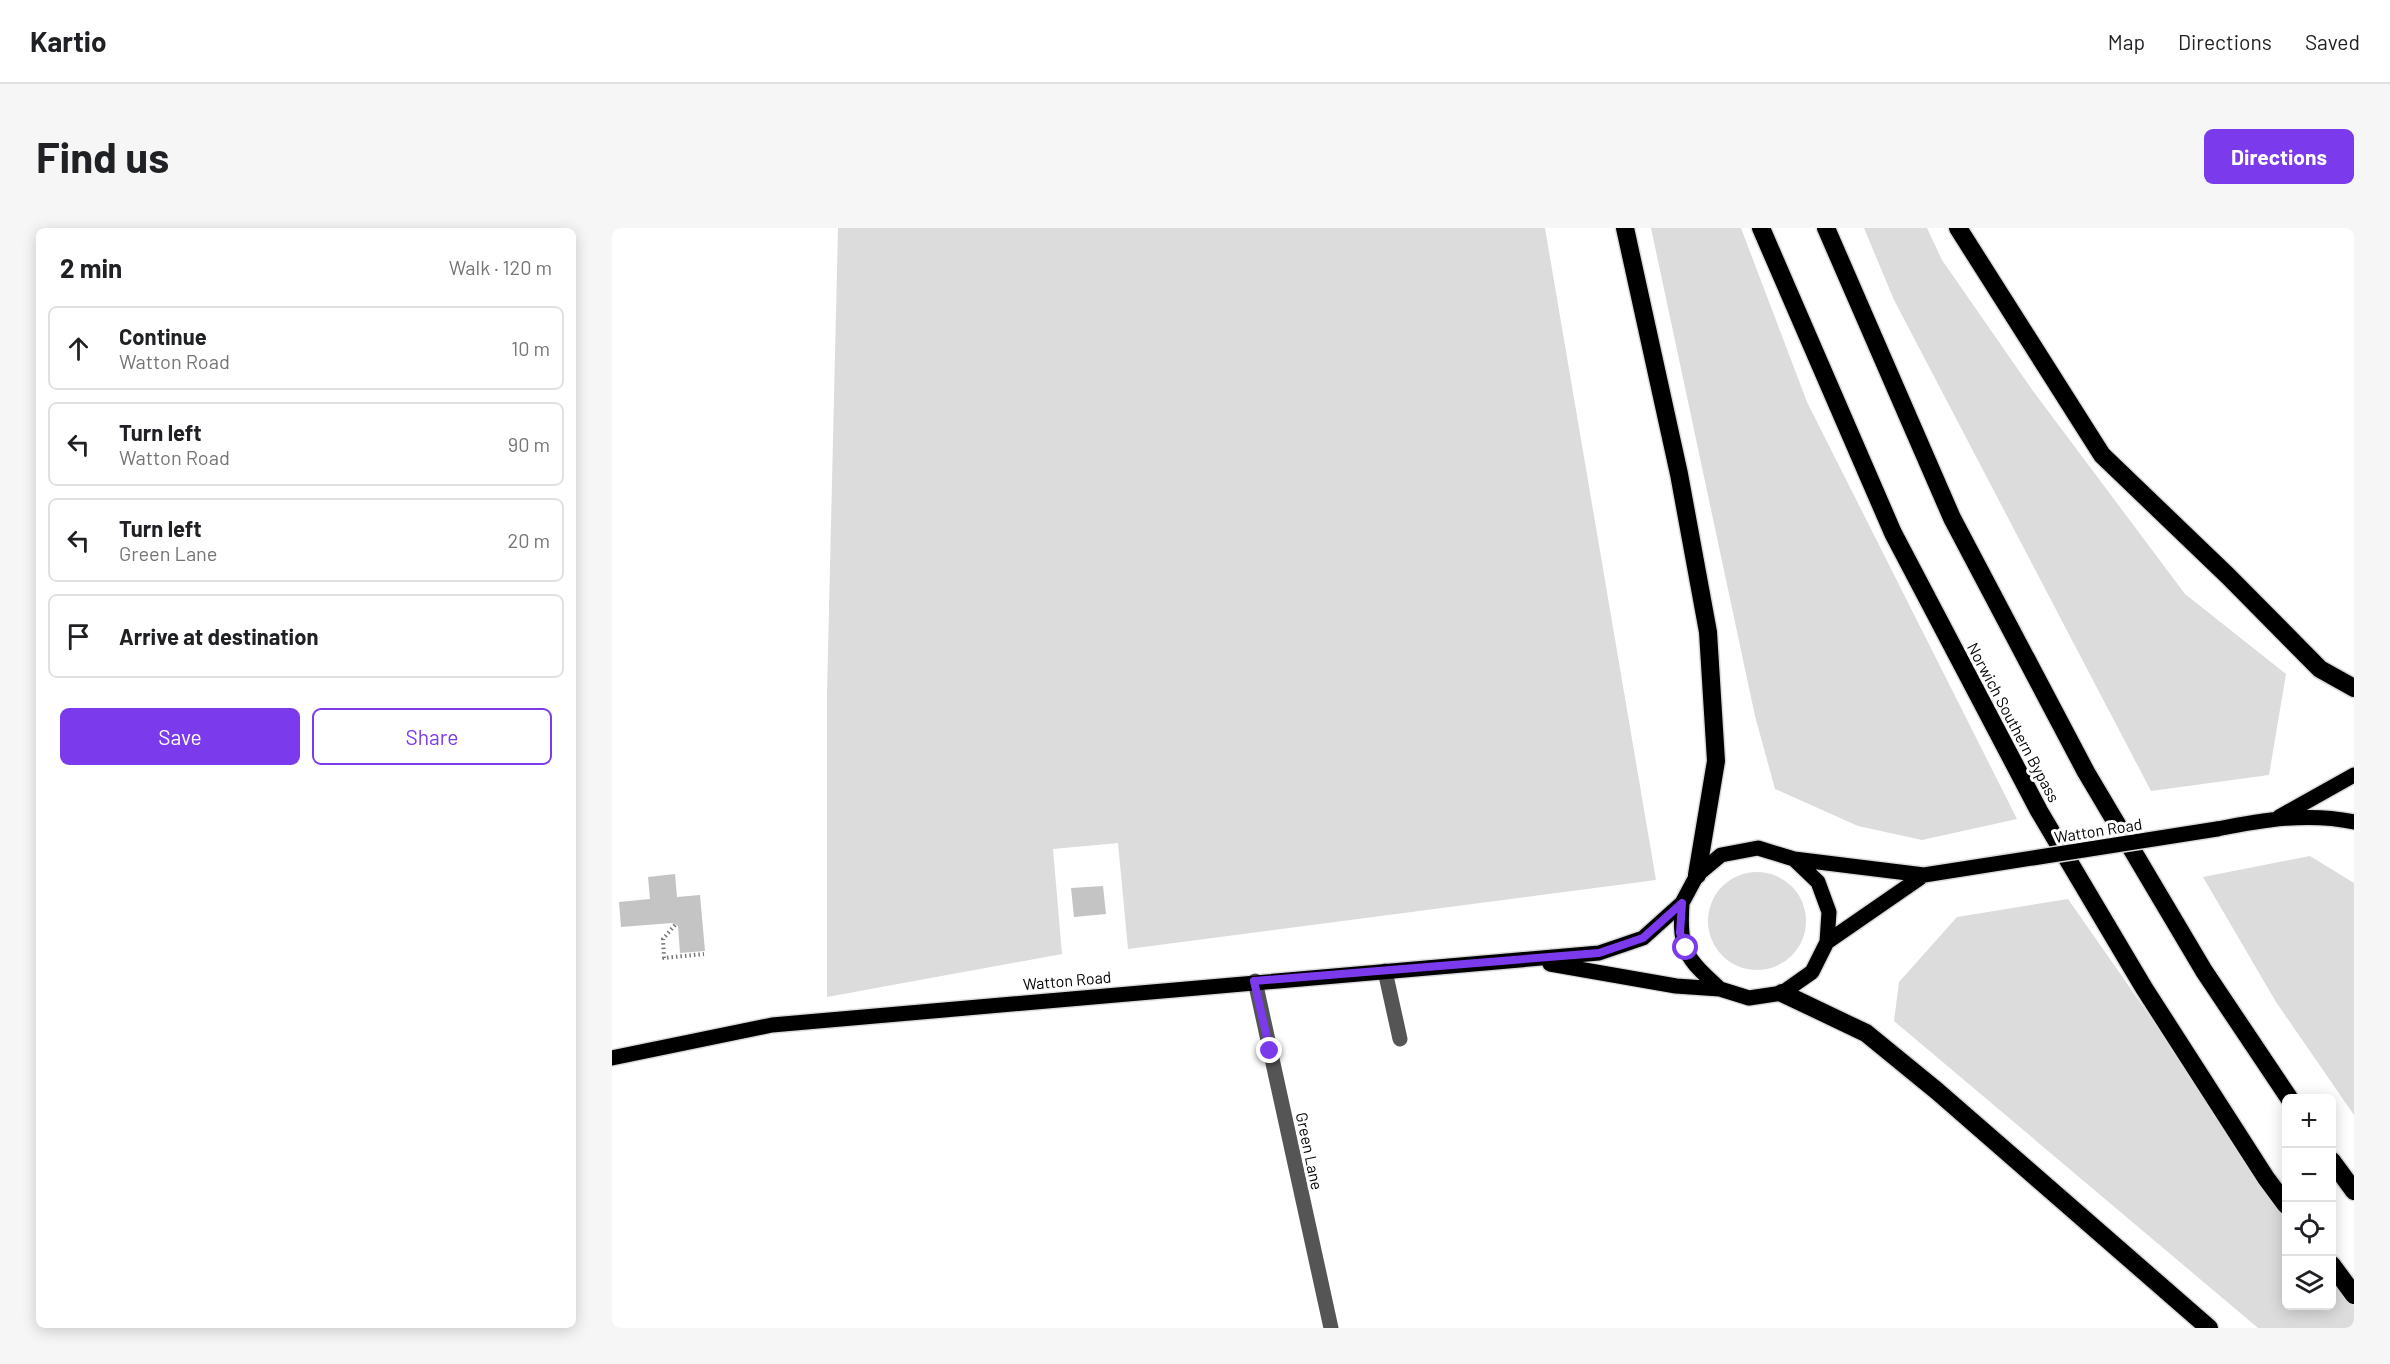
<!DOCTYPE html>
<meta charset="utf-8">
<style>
:root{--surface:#fff;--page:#f6f6f6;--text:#202124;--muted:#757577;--line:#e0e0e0;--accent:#7c3aed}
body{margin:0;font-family:Barlow,sans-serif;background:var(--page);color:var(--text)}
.controls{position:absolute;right:18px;bottom:18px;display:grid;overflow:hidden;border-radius:9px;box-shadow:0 3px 15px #0003}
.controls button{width:54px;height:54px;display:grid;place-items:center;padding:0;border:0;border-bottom:2px solid var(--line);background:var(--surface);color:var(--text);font:30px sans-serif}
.stop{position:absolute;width:18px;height:18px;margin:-14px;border:4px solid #7c3aed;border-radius:50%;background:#fff}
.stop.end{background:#7c3aed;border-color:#fff;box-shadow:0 2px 6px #0008}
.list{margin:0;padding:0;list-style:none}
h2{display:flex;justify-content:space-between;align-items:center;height:78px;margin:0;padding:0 24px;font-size:26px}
h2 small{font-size:20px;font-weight:400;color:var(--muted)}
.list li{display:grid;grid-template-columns:39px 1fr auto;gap:18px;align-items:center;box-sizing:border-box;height:84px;margin:0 12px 12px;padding:0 12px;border:2px solid var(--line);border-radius:9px}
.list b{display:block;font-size:22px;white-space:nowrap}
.list p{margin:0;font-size:20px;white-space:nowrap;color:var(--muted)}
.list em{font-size:20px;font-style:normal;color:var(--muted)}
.actions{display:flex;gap:12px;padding:18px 24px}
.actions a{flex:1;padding:14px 0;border:2px solid var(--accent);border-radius:9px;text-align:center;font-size:21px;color:var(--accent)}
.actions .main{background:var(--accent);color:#fff}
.icon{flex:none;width:33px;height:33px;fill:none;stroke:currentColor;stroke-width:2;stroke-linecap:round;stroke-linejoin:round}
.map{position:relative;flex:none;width:1742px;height:1100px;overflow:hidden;border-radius:9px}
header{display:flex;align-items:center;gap:36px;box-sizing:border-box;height:84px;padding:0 30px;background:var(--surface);border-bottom:2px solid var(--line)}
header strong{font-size:28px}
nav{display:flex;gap:33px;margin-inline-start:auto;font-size:21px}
.intro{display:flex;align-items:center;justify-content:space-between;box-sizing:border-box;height:144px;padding:0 36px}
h1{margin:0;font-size:42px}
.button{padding:15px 27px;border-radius:9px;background:var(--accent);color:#fff;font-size:21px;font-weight:700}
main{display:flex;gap:36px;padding:0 36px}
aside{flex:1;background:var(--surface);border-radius:9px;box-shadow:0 3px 15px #0003}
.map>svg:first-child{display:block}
.green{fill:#dcdcdc}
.building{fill:#c4c4c4}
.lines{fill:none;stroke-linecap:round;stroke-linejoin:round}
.major-casing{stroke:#dbdbdb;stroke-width:18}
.highway-casing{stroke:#dbdbdb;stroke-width:21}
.path{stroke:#777;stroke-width:4;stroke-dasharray:1.5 3;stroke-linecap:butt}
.minor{stroke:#555;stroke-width:15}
.major{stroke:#000;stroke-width:15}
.highway{stroke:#000;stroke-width:18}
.major-bridge-casing{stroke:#dbdbdb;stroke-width:18;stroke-linecap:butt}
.major-bridge{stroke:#000;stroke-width:15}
.route{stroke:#7c3aed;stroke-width:8}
.labels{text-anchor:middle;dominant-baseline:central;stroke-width:6;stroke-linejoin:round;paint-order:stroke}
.street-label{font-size:16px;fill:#000;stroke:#fff}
</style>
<header>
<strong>Kartio</strong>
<nav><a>Map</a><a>Directions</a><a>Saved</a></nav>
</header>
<div class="intro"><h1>Find us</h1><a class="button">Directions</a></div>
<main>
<aside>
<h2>2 min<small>Walk · 120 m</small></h2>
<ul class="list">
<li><svg class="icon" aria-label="ahead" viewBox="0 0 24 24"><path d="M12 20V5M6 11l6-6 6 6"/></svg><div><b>Continue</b><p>Watton Road</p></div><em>10 m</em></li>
<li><svg class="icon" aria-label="left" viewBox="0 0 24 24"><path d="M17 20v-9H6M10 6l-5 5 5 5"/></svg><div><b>Turn left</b><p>Watton Road</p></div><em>90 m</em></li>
<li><svg class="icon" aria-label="left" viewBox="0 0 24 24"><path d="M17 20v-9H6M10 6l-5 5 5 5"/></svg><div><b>Turn left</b><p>Green Lane</p></div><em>20 m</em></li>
<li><svg class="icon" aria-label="arrive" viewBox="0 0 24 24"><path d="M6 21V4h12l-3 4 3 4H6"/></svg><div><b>Arrive at destination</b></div></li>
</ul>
<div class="actions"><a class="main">Save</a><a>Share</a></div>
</aside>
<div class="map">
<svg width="1742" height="1100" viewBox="0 0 1742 1100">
<rect width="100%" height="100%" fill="#fff"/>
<path class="green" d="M226 0H933L1044 652 516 721 506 615 441 621 450 726 215 769V465Z
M1039 0H1129L1195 174 1405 591 1310 612 1246 598 1163 561 1143 488Z
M1252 0H1315L1330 32 1421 163 1573 366 1674 446 1657 547 1539 563 1282 72Z
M1698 628 1742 655V887L1664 774 1591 649Z
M1096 693a49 49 0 1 1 98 0a49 49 0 1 1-98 0Z
M1456 671 1674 983V1078H1720V1047L1742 1079V1100H1646L1282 793 1287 754 1345 689Z"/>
<path class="building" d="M63 646 65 669 88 667 93 723 68 725 66 698 60 695 9 699 7 674 38 671 36 649Z
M491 658 494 686 462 689 459 660Z"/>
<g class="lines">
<defs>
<path id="major" d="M1667 589 1742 547
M1605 601C1650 592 1696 584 1742 594
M1070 675C1067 723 1074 730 1108 761
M1215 714 1312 647
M938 736 1064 758 1108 761 1137 770 1170 765 1200 744 1215 714 1217 684 1206 654 1182 631
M0 830 160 797 987 725 1031 710 1070 675 1085 647 1109 627 1146 620 1182 631 1312 647"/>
<path id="highway" d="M1013 0 1067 246 1096 404 1104 533 1085 647
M1149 0 1281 305 1427 583 1532 760 1654 950 1674 977
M1214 0 1340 290 1474 544 1592 743 1677 870
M1346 0 1490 227 1616 348 1708 441 1742 460
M1170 765 1254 805 1325 863 1597 1100
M1720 933 1742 963
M1720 1037 1742 1067"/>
</defs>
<use href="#major" class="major-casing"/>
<use href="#highway" class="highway-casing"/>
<path class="path" d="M63 697 51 711 52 730 92 726"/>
<path class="minor" d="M773 743 788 811
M643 753 719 1100"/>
<use href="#major" class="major"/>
<use href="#highway" class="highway"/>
<defs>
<path id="major-bridge" d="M1312 647 1605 601"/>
</defs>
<use href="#major-bridge" class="major-bridge-casing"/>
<use href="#major-bridge" class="major-bridge"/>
</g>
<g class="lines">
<path class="route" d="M658 823 642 753 987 725 1031 710 1070 675 1068 705 1074 720"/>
</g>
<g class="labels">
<g class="street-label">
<text transform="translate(1402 494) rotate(62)">Norwich Southern Bypass</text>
<text transform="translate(1486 602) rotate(-9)">Watton Road</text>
<text transform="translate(455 752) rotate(-5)">Watton Road</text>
<text transform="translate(698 923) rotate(78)">Green Lane</text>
</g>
</g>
</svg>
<div class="controls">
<button>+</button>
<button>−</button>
<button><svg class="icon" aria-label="locate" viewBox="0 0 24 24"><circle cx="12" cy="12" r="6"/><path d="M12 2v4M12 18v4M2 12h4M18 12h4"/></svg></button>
<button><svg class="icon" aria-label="layers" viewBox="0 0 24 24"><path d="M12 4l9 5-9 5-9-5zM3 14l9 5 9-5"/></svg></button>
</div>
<div class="stop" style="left:1074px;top:720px"></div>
<div class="stop end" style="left:658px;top:823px"></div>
</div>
</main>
